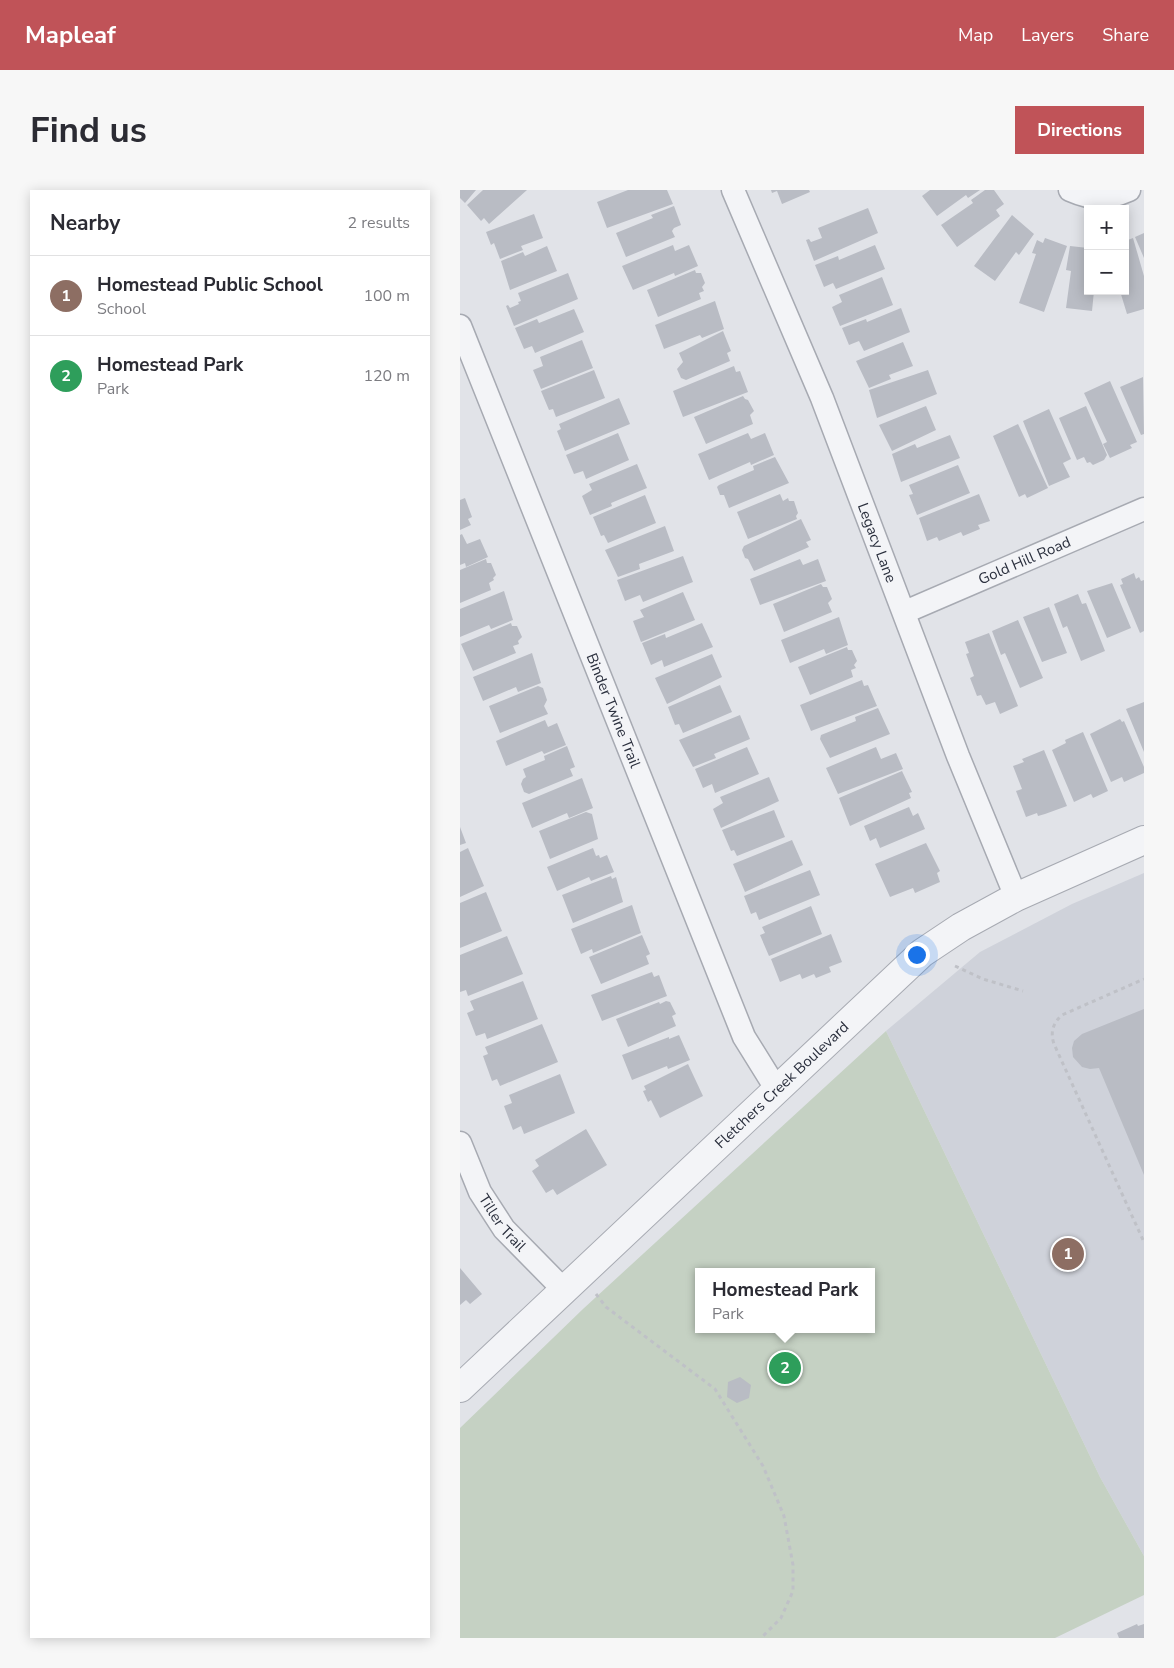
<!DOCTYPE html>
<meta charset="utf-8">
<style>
:root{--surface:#fff;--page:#f7f7f7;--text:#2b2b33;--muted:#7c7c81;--line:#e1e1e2;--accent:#c05358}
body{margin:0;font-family:"Nunito Sans",sans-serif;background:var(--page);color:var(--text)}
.controls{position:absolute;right:15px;top:15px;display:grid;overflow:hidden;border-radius:0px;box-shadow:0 2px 12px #0003}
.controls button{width:45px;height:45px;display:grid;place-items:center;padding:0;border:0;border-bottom:1px solid var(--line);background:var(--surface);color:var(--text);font:25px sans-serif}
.you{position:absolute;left:456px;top:764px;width:18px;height:18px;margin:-12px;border:4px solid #fff;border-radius:50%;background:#1a73e8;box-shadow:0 0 0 8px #1a73e833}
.badge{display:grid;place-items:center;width:32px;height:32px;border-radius:50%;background:var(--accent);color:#fff;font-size:16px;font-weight:700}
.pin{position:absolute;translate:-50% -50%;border:2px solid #fff;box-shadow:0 1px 5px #0006}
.popup{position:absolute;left:235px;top:1078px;width:180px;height:65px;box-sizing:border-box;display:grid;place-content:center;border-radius:0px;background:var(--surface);filter:drop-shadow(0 1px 4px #0005);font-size:16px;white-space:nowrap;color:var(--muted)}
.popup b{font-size:19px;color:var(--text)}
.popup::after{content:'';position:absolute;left:50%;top:100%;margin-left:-10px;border:10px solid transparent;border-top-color:var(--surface)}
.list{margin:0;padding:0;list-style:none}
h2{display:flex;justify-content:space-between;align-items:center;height:65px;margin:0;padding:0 20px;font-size:21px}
h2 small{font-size:16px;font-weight:400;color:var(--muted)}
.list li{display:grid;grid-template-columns:32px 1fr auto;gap:15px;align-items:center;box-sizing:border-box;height:80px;padding:0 20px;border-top:1px solid var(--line)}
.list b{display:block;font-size:19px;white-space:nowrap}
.list p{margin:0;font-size:16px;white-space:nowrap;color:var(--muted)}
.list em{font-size:16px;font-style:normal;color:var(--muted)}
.map{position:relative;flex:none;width:684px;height:1448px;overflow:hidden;border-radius:0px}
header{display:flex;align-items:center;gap:30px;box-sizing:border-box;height:70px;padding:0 25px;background:var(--accent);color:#fff}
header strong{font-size:24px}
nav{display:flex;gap:28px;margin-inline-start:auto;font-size:18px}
.intro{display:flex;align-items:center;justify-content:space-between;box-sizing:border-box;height:120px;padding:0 30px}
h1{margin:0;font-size:35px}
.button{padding:12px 22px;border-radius:0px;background:var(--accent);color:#fff;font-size:18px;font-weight:700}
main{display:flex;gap:30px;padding:0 30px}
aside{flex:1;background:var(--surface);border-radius:0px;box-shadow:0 2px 12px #0003}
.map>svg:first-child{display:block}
.built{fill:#cfd2da}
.green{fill:#c5d1c3;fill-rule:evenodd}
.building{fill:#b9bcc4}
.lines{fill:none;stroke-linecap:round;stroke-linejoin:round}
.minor-casing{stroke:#a7aab2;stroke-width:25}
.tertiary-casing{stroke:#a7aab2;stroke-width:30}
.path{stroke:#bfc1c7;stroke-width:3;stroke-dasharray:4 4;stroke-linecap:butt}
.minor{stroke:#f3f4f7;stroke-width:22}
.tertiary{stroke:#f3f4f7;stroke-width:28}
.labels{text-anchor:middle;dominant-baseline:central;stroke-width:4;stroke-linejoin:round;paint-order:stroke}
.street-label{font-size:15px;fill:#2b303e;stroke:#f0f2f6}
</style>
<header>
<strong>Mapleaf</strong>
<nav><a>Map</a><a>Layers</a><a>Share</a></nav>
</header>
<div class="intro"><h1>Find us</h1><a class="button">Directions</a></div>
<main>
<aside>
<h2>Nearby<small>2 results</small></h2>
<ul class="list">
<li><span class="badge" style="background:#8d6e63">1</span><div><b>Homestead Public School</b><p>School</p></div><em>100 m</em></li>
<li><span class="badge" style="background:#2e9e5b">2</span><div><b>Homestead Park</b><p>Park</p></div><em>120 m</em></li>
</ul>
</aside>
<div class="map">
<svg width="684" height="1448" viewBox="0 0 684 1448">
<rect width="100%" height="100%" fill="#e1e3e8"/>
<path class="built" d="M684 683V1366L640 1287 426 841 520 762 612 714Z"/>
<path class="green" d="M426 841 640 1287 684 1366V1405L595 1448H0V1238L123 1119ZM239 1082H411V1139H239Z"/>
<path class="building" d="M0 0H16L5 13 0 8Z
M23 0H67L29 34 24 28 21 31 7 15Z
M168 0H207L213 14 147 38 137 12Z
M311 0H349L350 2 322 14 317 1 312 3Z
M470 0H520L508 8 506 5 477 26 462 6Z
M525 0H534L544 14 536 20 540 26 497 57 481 35 513 13 511 10Z
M214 16 221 35 214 38 212 41 215 47 166 67 156 43 193 28 191 25Z
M408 18 418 43 354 71 346 50 349 49 351 52 362 48 358 38Z
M74 24 83 48 61 56 63 60 40 69 34 53 31 55 26 42Z
M552 25 574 44 559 65 556 62 535 91 514 76Z
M684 43V68L675 47Z
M585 48 607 56 584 122 559 113 576 64 572 63 577 50 583 53Z
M673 48 684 86V119L667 124 660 101H665V51Z
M213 55 215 61 229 55 238 76 215 86 214 83 173 100 162 76Z
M415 55 425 79 376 99 373 93 364 97 355 75 378 66 379 70Z
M87 56 97 81 50 100 41 71 63 62 65 66Z
M610 56 628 58V101H634L632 121 606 118 611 81 606 80Z
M235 80 236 83H241L245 93 242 97 244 101 239 103 241 109 198 127 187 100Z
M108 83 118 109 54 136 46 116 48 115 50 118 59 114 58 112 61 111 58 103Z
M422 87 433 115 380 136 372 117 382 112 379 105Z
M255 111 264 139 242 148 240 145 204 159 195 135Z
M441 118 450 142 404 161 399 151 389 155 382 138 406 129 407 132Z
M114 119 124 142 75 163 72 156 64 159 55 138 77 129 79 133Z
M263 141 271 161 267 163 270 171 226 190 221 188 217 179 223 172 219 163Z
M122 150 133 178 81 199 73 180 83 176 80 167Z
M443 152 453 176 429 185 431 189 409 198 396 171Z
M274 176 276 182 280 181 288 202 223 227 213 201Z
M134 180 145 208 96 227 93 219 89 220 81 201Z
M468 180 477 204 417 228 409 200Z
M683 187 684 244 681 245 660 197Z
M650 191 677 252 670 255 672 258 650 268 643 254 647 252 624 203Z
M283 206 285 209 288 210 294 221 290 225 293 234 246 254 234 227Z
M159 208 170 234 105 261 97 241 101 239 99 234Z
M466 216 476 240 432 261 419 235Z
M626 216 647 265 644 270 633 275 630 272 627 273 624 267 617 270 599 228Z
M589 219 611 269 603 273 610 287 589 296 563 231Z
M558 234 588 298 567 308 565 304 559 307 533 246Z
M158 243 169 270 126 289 123 281 114 284 106 265Z
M288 243 291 249 305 243 314 265 291 275 290 272 249 290 238 264Z
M490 245 500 268 441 292 432 264 455 254 457 258Z
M315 267 329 293 269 318 264 305H260L257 297 259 295 294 280 293 276Z
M177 274 187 298 151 313 152 316 130 325 122 306 132 300 129 294Z
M498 275 510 303 457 325 449 305 453 304 449 295Z
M320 304 323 311 328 308 329 311H334L338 323 336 326 337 329 288 349 277 322Z
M519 304 530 331 518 335 520 339 503 346 501 342 479 351 477 347 467 351 459 328Z
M185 305 196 333 148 353 144 345 141 346 133 327Z
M5 308 12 327 8 329 11 335 0 340V310Z
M341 329 351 350 346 352 349 357 294 381 288 369 285 368 282 360 284 356Z
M205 336 214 361 179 374 180 379 158 387 145 360Z
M2 344 7 354 20 349 28 367 6 377 5 373 0 375V345Z
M223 366 233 392 183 412 180 405 165 411 157 390Z
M26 369 27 373H31L36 385 33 388 34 390 29 393 31 400 0 413V380Z
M340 369 343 375 358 369 366 391 300 415 290 389Z
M674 383 676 389 679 387 681 391 684 390V441L680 443 660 395 663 394 661 389Z
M652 393 671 438 647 448 627 401Z
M361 394 363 397H367L372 409 368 413 372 422 324 442 313 414Z
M44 401 53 430 31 439 29 435 0 447V419Z
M223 402 235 430 181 452 173 431 184 427 180 420Z
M618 404 622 414 626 413 645 461 621 471 607 436 603 438 594 414Z
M589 417 607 463 582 472 563 427Z
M379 427 388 455 366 464 364 459 330 473 321 450Z
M558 430 583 488 560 498 545 463 541 465 532 441Z
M51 433 52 436H57L62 447 58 451 59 454 53 456 56 463 13 481 1 454Z
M242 433 253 457 204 477 202 470 191 475 182 453 205 444 206 448Z
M529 443 558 516 540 524 535 512 526 515 521 505 517 506 510 488 514 486 506 464 509 463 505 452Z
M387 457 388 460H392L397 471 394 475 396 478 391 480 393 487 350 505 338 477Z
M72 463 81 493 58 502 56 497 23 511 13 487Z
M252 464 262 487 207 514 195 488Z
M402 490 404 496 408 495 417 516 351 541 340 515Z
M260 495 272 522 223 543 219 534 215 535 208 517Z
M78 496 83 498 87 510 84 516 88 524 40 543 29 516Z
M684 512V562L666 519Z
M418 518 430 544 370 568 360 549 361 545 396 531 395 527Z
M280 525 290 549 254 564 256 568 233 577 219 550Z
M660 529 662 532 664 531 684 577V583L664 592 662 587 651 592 630 544Z
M85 530 88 537 97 533 106 555 84 564 82 561 46 576 36 551Z
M623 542 648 601 633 608 631 604 614 612 592 560 606 553 605 550Z
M107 556 115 577 110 579 113 586 69 604 64 602 61 594 63 589 66 587 63 579 85 570 84 566Z
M287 557 299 584 255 603 252 594 243 598 235 579Z
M416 557 421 569 436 563 443 579 378 604 366 578Z
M584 560 607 616 585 624 578 626 577 623 566 627 556 601 562 599 553 576 564 572 562 569Z
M442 581 452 602 449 603 451 608 390 636 379 608Z
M309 587 319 611 261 638 253 619 263 613 260 607Z
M122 588 133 618 109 628 107 623 72 638 62 613Z
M449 617 453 626 458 623 465 639 420 658 416 648 410 651 404 636Z
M314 620 325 647 277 666 274 660 271 661 262 640Z
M126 622 132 624 138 649 90 669 79 641Z
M0 637 6 653 0 655Z
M332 650 343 675 285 702 273 674Z
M466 653 480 681 477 683 480 692 455 703 453 698 430 707 415 674Z
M8 658 24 696 0 707V662Z
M133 658 136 666 139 665 140 668 147 665 154 682 131 691 129 687 97 701 87 677Z
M350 680 360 705 299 730 296 722 291 724 284 706Z
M151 686 152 689 156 687 163 712 113 733 102 705Z
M26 702 42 741 0 758V713Z
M172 715 181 743 133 763 132 759 121 764 111 739Z
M351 716 362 744 309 766 300 745 305 743 302 737Z
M371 744 382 772 369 777 371 782 356 788 354 784 342 789 340 784 320 792 311 769Z
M182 745 190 764 186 766 189 774 141 794 129 767Z
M47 746 63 784 8 806 6 800 0 802V765Z
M192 782 194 787 199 785 207 806 142 831 131 805Z
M63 791 78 829 27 849 25 843 16 846 7 823 14 820 10 811Z
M206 811 210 812 216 824 212 826 216 836 168 857 156 829 199 812 200 814Z
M684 819V985L639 878 630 879 622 877 613 867 612 858 614 851 622 844Z
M82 834 98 872 40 896 37 889 32 891 23 866 28 864 25 857Z
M219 845 230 870 208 879 207 876 172 890 162 865 209 847V849Z
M228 874 243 906 200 928 191 910 188 912 183 901 186 900 184 896Z
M100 884 115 923 64 944 61 936 53 940 44 916 52 913 49 905Z
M126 939 147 975 97 1005 93 999 86 1003 72 981 79 976 75 970Z
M0 1078 22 1104 10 1114 6 1110 0 1115Z
M280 1187 291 1195 289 1208 277 1213 267 1207 268 1192Z
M677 1434 678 1436 684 1434V1448H659L657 1443Z"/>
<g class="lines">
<defs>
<g id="minor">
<path id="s1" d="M273 0 362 208 498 566 556 707"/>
<path d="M610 0C633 10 646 10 669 0"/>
<path id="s2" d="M0 136 284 847 317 900"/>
<path id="s3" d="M445 422 684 319"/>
<path id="s4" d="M0 953 20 1002 44 1039 104 1100"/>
</g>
<g id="tertiary">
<path id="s5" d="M0 1198 462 763 501 737 556 707 684 650"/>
</g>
</defs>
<use href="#minor" class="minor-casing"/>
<use href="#tertiary" class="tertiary-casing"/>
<path class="path" d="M495 776 523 789 563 801
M683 1050 594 854C590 842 593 833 602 825L684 789
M136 1104 146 1117 255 1199 303 1276 324 1326 333 1375V1401L321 1428 301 1448"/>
<use href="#minor" class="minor"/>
<use href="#tertiary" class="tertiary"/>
</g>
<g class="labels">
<g class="street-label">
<text stroke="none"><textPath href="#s1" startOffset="381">Legacy Lane</textPath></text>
<text stroke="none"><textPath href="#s3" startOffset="130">Gold Hill Road</textPath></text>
<text stroke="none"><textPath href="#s2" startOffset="414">Binder Twine Trail</textPath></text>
<text stroke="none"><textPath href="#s5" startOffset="442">Fletchers Creek Boulevard</textPath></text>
<text stroke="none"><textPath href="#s4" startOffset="91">Tiller Trail</textPath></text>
</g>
</g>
</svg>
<div class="controls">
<button>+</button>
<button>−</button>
</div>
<div class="you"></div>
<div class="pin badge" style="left:608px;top:1064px;background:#8d6e63">1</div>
<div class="pin badge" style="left:325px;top:1178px;background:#2e9e5b">2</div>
<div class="popup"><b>Homestead Park</b>Park</div>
</div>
</main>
